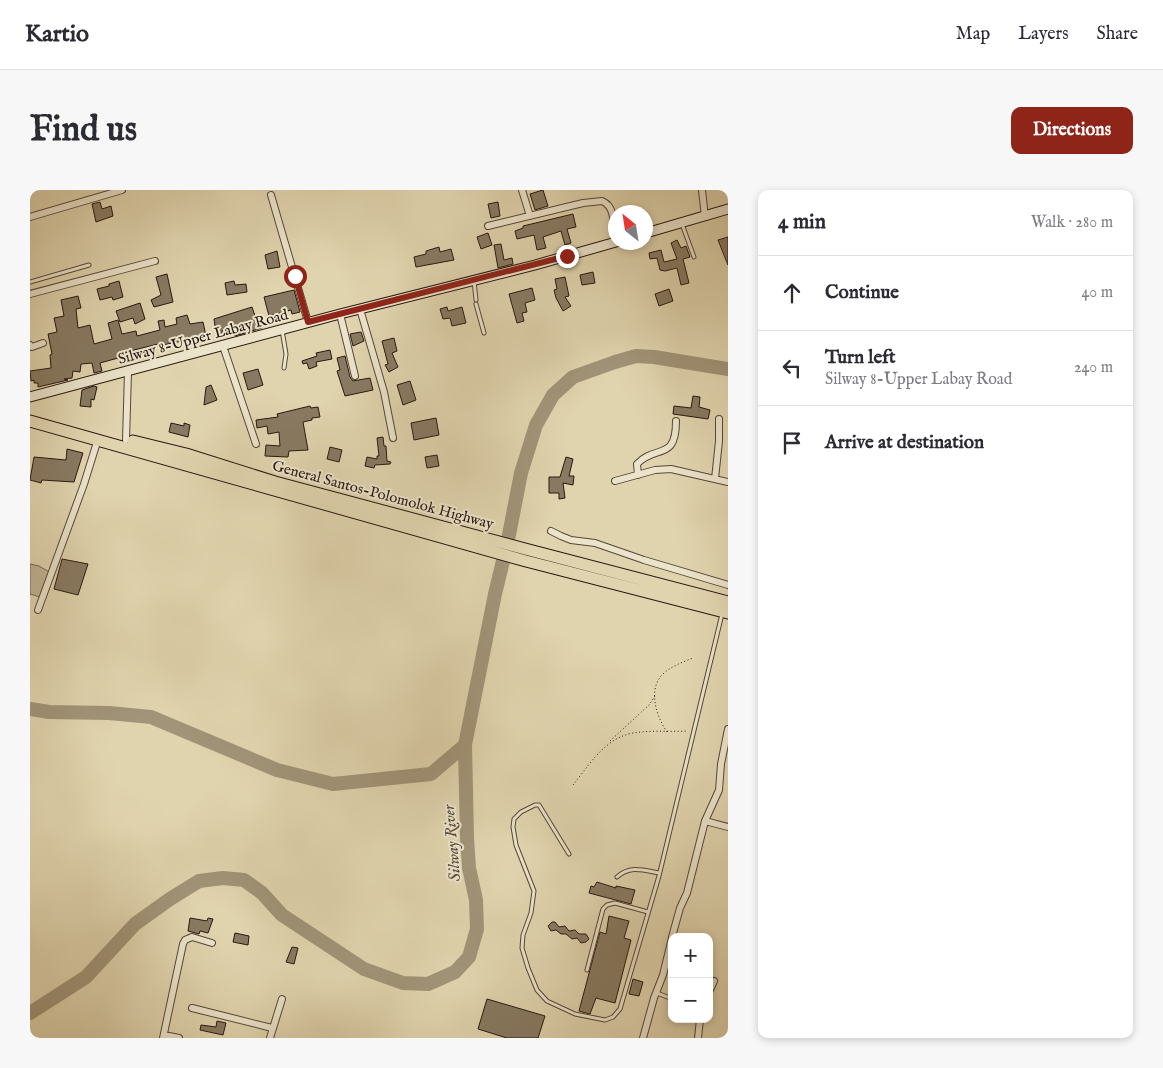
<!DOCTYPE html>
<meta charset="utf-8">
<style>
:root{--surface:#fff;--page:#f7f7f7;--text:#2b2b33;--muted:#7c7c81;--line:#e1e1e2;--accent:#8f2418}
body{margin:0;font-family:"IM FELL English",serif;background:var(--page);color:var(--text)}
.controls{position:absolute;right:15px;bottom:15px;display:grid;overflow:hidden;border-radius:10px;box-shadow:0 2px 8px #0003}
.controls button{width:45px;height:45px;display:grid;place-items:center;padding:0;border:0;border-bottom:1px solid var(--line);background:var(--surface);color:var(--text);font:25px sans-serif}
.compass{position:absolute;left:578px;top:15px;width:45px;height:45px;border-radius:50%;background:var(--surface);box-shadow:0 2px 8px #0003;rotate:330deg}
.stop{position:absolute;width:15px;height:15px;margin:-11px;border:4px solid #8f2418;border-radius:50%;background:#fff}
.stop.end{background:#8f2418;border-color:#fff;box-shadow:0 1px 5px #0008}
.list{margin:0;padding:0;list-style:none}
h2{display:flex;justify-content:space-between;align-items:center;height:65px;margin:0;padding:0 20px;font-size:21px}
h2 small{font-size:16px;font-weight:400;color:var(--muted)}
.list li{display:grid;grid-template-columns:32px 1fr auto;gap:15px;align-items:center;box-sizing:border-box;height:75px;padding:0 20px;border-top:1px solid var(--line)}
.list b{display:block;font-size:19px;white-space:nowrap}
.list p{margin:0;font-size:16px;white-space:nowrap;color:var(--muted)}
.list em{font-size:16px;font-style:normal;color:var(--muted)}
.icon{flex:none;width:28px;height:28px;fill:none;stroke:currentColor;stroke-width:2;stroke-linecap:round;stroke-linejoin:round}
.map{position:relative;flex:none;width:698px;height:848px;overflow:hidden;border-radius:10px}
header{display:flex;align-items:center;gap:30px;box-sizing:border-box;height:70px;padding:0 25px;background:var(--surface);border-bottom:1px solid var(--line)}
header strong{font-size:24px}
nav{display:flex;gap:28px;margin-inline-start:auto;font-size:18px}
.intro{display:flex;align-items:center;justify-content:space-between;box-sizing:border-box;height:120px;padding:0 30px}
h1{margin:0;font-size:35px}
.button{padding:12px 22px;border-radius:10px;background:var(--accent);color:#fff;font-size:18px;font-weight:700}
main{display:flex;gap:30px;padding:0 30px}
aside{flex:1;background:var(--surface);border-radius:10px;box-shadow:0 2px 8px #0003}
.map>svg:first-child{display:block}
.green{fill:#c1b493;stroke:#746652}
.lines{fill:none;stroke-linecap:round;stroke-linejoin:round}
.river{stroke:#a19478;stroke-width:14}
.building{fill:#887a62;stroke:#281810}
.lane-casing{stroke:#564738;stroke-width:5}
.street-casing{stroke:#564738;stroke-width:8}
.secondary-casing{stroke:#281810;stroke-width:11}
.highway-casing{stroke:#281810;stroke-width:13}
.path{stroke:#281810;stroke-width:1;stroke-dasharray:1 2.5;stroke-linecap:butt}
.lane{stroke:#ebe3ca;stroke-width:3}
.street{stroke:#ebe3ca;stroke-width:6}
.secondary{stroke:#ebe3ca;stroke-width:9}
.highway{stroke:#e0d4ae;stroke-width:11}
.route{stroke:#8f2418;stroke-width:6}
.labels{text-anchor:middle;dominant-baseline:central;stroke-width:4;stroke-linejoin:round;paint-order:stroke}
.street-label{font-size:15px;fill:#281810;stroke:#ebe3ca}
.water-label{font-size:16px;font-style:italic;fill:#584a3a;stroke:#ebe3ca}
</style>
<header>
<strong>Kartio</strong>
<nav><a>Map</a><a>Layers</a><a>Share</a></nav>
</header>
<div class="intro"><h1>Find us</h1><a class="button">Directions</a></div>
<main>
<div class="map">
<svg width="698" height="848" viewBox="0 0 698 848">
<rect width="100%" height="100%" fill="#e0d4ae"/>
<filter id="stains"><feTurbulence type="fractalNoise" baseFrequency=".004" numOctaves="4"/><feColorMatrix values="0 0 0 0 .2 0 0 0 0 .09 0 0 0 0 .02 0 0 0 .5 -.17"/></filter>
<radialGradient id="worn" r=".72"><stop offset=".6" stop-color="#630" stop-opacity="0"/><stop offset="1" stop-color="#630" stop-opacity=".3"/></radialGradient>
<path class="green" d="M0 374 9 376 21 383 13 408 0 404Z"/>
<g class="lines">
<path class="river" d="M0 519 19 522 79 523 121 527 247 580 303 594 401 584 435 555
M0 823 56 787 105 734 140 709 169 691 193 688 214 690 232 703 252 725 334 779 373 793 398 794 425 782 439 767 447 739 446 710 439 678 437 648 435 555 465 404 478 350 491 283 506 235 523 205 543 187 585 172 606 166 624 167 698 179"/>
</g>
<path class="building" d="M513 0 518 16 505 20 500 4Z
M70 12 72 19 81 16 83 26 66 32 62 14Z
M468 12 470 26 461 28 458 14Z
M543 24 546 37 537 39 541 53 535 55 531 41 513 47 516 58 507 60 504 45 487 49 485 41 493 38V36Z
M458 43 462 55 451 59 447 47Z
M698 47V75L688 50Z
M647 50 651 58 656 56 660 67 653 69 659 93 651 95 647 78 635 81 630 80 627 68 620 69 619 63 631 60 634 72 647 69 641 53Z
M471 54 474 70 482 68 483 74 468 78 464 55Z
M409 57 410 62 421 59 424 70 386 77 384 67 396 64V61Z
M247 61 250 77 238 79 235 65Z
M563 82 565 93 552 95 550 85Z
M137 84 143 112 124 117 121 110 131 105 126 87Z
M535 87 539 106 535 107 541 116 533 121 526 108 524 100 527 99 525 89Z
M89 91 93 107 83 110 82 107 70 110 67 99 79 96V94Z
M204 91 205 95 216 94 217 102 197 105 195 93Z
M502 98 505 110 495 113 497 122 492 123 494 131 487 133 479 104Z
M639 99 643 111 629 116 625 104Z
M264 100 270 122 262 124 261 120 239 126 234 107Z
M48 106 51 118 46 119 48 138 60 135 64 154 82 149 78 133 88 130 92 144 106 141 107 146 130 140 128 131 134 130 135 137 147 134 146 128 157 125 160 134 173 132 176 146 133 155 132 153 96 162 97 171 89 173 88 168 70 173 72 181 64 183 62 173 51 174 50 182 43 181 42 188 34 189 38 190 8 197V193H4V190L1 191 0 181 21 178 20 165 22 164 18 144 27 142 24 128 34 126 31 110Z
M110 113 115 129 105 134 103 128 90 132 86 121Z
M222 117 228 135 231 134 232 138 205 146 203 138 192 141 193 147 187 149 184 129Z
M417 117 418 121 432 117 436 133 422 136 420 128 413 129 410 119Z
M331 142 334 151 323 156 320 144Z
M364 148 367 161 362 163 368 177 359 182 355 175 358 174 352 151Z
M300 160 302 169 286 172 287 176 279 179 277 173 273 174 272 171 287 166 286 163Z
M315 166 320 187 323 191 340 188 343 200 315 206 307 181 310 180 307 168Z
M228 179 233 195 218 200 213 183Z
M380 191 386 210 373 215 367 195Z
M181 195 187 210 174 215 176 197Z
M64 196 67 197 64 210 61 209V217L50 216 52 200Z
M663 206 670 207 669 217 680 220 678 229 643 224 644 216 661 218Z
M280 216 281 218 288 217 290 227 282 228V230L273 232 278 260 259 261 258 267 235 266 236 255 250 256 249 242 238 244 237 236 227 238 226 230 248 227 247 224Z
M406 228 409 245 384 250 381 233Z
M141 233 154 236V233L160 235 158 247 139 242Z
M353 247 354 256H356L357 271 361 272 360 274 345 275 344 278 335 276 337 267 347 269V266H349L347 248Z
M300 257 312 260 309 272 297 269Z
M37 259 53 263 44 292 12 290 11 293 0 290 4 267 36 270Z
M407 265 409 276 397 278 395 267Z
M536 267 543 269 539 286H544L543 295 533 293 535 308 529 309V303H519V287H530Z
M32 369 58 374 48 405 24 399Z
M567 692 586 698V696L605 700 601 714 559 703 561 696 564 697Z
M579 726 599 731 594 748 601 750 585 813 566 808 560 824 556 823 549 821 570 742 576 744Z
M160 728 177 731 178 728 183 729 178 743 170 741 169 744 158 741Z
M522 732H525L529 737 535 736 539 741 545 740 549 744H556L559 749 556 752 551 753 547 748 542 749 536 744H531L526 740 521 741 518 736Z
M205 743 219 746 218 755 203 752Z
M262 757 268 758 264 774 256 772Z
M603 789 613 792 609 806 599 804Z
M457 809 515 826 508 848H477L448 839Z
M187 831 196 833 193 845 170 840 171 835 186 837Z"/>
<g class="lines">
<defs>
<path id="lane" d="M652 34 664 67
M444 91 446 110
M0 92 59 75
M446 114 454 143
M252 140 256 164 254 178
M539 664 509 615H505L491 622 484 629 483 637 486 655 504 701 501 723 493 745 492 758 498 778 507 800 517 811 545 824 575 830 583 827 590 819 602 778 629 686 692 424
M587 687C600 675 613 680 629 683
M557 780 573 719 577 715 585 713 618 722
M627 803 640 808"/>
<path id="street" d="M492 0 500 26
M672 0 675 27
M241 5 278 132
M0 27 92 0
M458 36 553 13 572 11C587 17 583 39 585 52
M0 104 125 71
M330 119 354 202 363 248
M310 124 325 186
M0 155 2 157 13 153
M193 156 226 254
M96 250 98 182
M608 285 607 274C626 254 646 272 646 231
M685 289 689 251V229
M585 291 625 280 641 279 698 292
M521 341 531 346 541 350 565 353 614 370 698 395
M8 420 54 294 68 249
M675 631 698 637
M642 747 650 718 657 703 675 631 689 600 691 574 698 539
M679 802 684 791
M162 818 242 838
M134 845 149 848
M133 848 153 754 155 750 162 747 182 753
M240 848 252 809
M613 848 624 808 633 785 642 748
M668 848 670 829"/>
<path id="secondary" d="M616 43 698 19
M0 207 310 124 505 75 586 52"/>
<path id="highway" d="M0 231 496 371 698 423
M103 251 156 264 245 292 499 360 698 412"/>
</defs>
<use href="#lane" class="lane-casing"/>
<use href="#street" class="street-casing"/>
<use href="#secondary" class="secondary-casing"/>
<use href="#highway" class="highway-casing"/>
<path class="path" d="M637 542C626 526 617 498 634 483 642 476 653 472 663 468
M580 551 619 515 625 506
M543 595C559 575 575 548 603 543 621 540 640 542 658 541"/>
<use href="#lane" class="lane"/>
<use href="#street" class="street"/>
<use href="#secondary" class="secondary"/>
<use href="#highway" class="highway"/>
</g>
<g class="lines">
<path class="route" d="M265 86 278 132 537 66"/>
</g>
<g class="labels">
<g class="street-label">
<text transform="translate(173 147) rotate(-15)">Silway 8-Upper Labay Road</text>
<text transform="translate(353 305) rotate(15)">General Santos-Polomolok Highway</text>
</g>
<g class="water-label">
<text transform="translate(423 653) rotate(-95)">Silway River</text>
</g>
</g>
<rect width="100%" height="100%" filter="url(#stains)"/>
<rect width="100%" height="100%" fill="url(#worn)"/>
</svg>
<div class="controls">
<button>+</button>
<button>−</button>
</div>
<svg class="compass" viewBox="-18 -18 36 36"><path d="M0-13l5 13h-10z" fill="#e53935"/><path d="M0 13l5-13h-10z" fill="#7c7c81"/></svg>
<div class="stop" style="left:265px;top:86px"></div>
<div class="stop end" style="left:537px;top:66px"></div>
</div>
<aside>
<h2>4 min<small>Walk · 280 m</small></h2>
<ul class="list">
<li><svg class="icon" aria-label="ahead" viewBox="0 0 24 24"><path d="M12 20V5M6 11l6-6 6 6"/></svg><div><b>Continue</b></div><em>40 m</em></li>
<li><svg class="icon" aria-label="left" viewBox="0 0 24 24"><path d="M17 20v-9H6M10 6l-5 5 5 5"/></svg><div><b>Turn left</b><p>Silway 8-Upper Labay Road</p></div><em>240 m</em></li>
<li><svg class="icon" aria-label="arrive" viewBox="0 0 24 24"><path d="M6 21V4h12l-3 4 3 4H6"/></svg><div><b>Arrive at destination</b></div></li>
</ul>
</aside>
</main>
